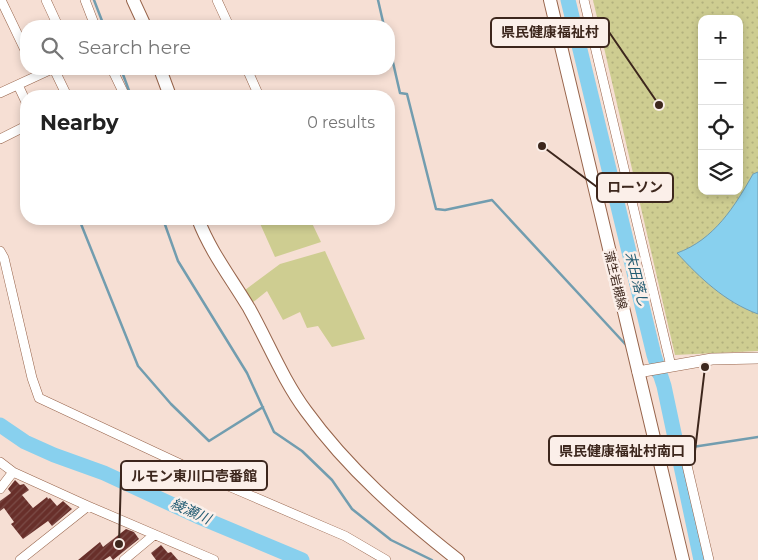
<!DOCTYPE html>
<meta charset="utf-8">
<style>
:root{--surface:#fff;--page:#f2f2f2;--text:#222;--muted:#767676;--line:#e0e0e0}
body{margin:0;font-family:Montserrat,"Noto Sans JP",sans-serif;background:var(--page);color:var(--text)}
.controls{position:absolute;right:15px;top:15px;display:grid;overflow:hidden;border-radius:10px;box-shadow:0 2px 8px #0003}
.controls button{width:45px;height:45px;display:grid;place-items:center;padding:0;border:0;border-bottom:1px solid var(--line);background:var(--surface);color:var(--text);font:25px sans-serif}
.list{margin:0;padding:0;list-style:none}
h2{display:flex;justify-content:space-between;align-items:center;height:65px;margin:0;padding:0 20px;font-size:21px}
h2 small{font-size:16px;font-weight:400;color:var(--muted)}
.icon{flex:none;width:28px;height:28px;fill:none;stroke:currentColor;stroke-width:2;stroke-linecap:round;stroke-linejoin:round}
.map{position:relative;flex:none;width:758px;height:560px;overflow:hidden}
.search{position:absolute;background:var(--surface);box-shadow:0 2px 8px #0003;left:20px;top:20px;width:375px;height:55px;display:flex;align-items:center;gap:12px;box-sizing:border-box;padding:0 18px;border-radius:20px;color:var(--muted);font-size:19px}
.panel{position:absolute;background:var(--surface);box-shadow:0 2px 8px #0003;left:20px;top:90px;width:375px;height:135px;border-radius:20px}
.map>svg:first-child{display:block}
.grass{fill:#cecd91}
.park{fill:url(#park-dots);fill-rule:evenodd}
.water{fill:#88d0ee;stroke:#729daf}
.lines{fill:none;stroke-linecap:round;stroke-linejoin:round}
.stream{stroke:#729daf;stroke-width:2.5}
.river{stroke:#88d0ee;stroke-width:15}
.building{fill:url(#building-hatch)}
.minor-casing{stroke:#97644b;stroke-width:10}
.tertiary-casing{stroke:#97644b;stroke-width:12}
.secondary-casing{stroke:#97644b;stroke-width:14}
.minor{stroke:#fff;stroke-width:9}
.tertiary{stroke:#fff;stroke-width:11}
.secondary{stroke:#fff;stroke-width:12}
.labels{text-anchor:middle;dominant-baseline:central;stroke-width:5;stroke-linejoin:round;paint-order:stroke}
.street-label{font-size:12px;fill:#3d271d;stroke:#fbefe9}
.water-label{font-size:14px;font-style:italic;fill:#265e74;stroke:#fbefe9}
.leader{fill:none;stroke:#3d271d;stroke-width:2}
.callout-dot{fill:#3d271d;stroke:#fbefe9;stroke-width:2}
.callout{fill:#fbefe9;stroke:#3d271d;stroke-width:2}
.callout-label{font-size:14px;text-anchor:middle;font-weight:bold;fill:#3d271d}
</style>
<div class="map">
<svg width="758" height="560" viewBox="0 0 758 560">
<defs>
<pattern id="park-dots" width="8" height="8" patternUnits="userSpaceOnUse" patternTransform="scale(1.25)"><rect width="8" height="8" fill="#cecd91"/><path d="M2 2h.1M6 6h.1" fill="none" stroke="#b2b07d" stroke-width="1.8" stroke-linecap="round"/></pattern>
<pattern id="building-hatch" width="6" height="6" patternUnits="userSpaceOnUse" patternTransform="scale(1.25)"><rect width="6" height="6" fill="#682f2a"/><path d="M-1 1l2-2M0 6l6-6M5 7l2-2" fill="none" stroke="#7b4c47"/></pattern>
</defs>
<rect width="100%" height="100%" fill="#f6dfd4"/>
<path class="grass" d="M258 219H310L321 242 275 257Z
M325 251 365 339 332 347 318 326 307 328 300 312 283 320 267 291 252 303 245 290 280 264Z"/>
<path class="park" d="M593 0H758V351L675 355ZM702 19H739V191H702Z"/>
<path class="water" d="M758 172V314C725 302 700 278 677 253 714 240 735 206 753 174Z"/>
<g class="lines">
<path class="stream" d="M94 0 104 26
M378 0 384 26
M389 45 400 93 407 94 436 209 445 210 492 200 627 346
M121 69 131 96
M79 219 138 366 171 404 209 441 263 407
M163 219 178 261 247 373 274 432 302 451 332 480 352 509 391 540 432 560
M652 374 664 386
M686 448 758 437"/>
<path class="river" d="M568 0 654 355 664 386 701 560
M0 425 25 442 54 455 104 473 197 516 302 560"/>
</g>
<path class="building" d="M15 480 20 485 24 484 29 490 22 495 33 508 47 497 48 499 50 498 57 506 63 501 72 509 52 526 48 521 23 539 11 524 14 522 4 508 0 511V501L11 493 8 489Z
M126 529 134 532 139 539 113 560 110 556 104 560H78L100 542 103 547Z
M161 545 168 553 171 552 178 560H156L151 553Z"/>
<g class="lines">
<defs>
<path id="minor" d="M1 0 26 52
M46 0 58 26
M85 0 95 26
M217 0 229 26
M584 0 671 366
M54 69 67 96
M112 69 125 96
M247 69 259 96
M18 85 26 102
M0 93 52 69
M0 139 26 126
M0 251 4 258 32 378 39 398 219 482 345 536 386 560
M682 444 709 560
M0 462 13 472 88 506 214 560
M0 489 13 472
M20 560 88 506
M124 560 154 535"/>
<path id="tertiary" d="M638 372 712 359 758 358"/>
<path id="secondary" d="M133 0 145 26
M550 0 683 560
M160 69 170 96
M198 219C210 251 231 278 249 308 268 342 283 380 306 411 348 469 402 516 458 560"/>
</defs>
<use href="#minor" class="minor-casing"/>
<use href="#tertiary" class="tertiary-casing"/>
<use href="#secondary" class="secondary-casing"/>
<use href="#minor" class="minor"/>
<use href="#tertiary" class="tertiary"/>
<use href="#secondary" class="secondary"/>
</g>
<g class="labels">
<g class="street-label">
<text transform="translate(616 280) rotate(76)">蒲生岩槻線</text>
</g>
<g class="water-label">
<text transform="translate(637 279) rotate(76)">末田落し</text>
<text transform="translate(191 511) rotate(24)">綾瀬川</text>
</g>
</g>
<path class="leader" d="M659 105L609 32M542 146L597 187M705 367L695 451M119 544L121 476"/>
<g class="callout-dot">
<circle cx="659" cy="105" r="5"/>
<circle cx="542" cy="146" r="5"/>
<circle cx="705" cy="367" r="5"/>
<circle cx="119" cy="544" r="5"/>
</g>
<g class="callout">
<rect x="491" y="18" width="118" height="29" rx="5"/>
<rect x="597" y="173" width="76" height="29" rx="5"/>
<rect x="549" y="436" width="146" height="29" rx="5"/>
<rect x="121" y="461" width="146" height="29" rx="5"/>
</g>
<g class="callout-label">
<text x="550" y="37">県民健康福祉村</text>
<text x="635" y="192">ローソン</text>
<text x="622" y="456">県民健康福祉村南口</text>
<text x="194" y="481">ルモン東川口壱番館</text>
</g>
</svg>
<div class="controls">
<button>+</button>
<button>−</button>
<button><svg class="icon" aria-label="locate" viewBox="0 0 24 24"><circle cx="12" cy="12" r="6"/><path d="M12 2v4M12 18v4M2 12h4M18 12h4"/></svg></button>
<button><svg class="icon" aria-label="layers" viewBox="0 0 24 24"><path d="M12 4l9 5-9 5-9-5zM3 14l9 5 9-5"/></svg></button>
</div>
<div class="search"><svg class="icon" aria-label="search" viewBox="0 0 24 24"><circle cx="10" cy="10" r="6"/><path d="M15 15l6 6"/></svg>Search here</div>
<section class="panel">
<h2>Nearby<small>0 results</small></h2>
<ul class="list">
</ul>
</section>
</div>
